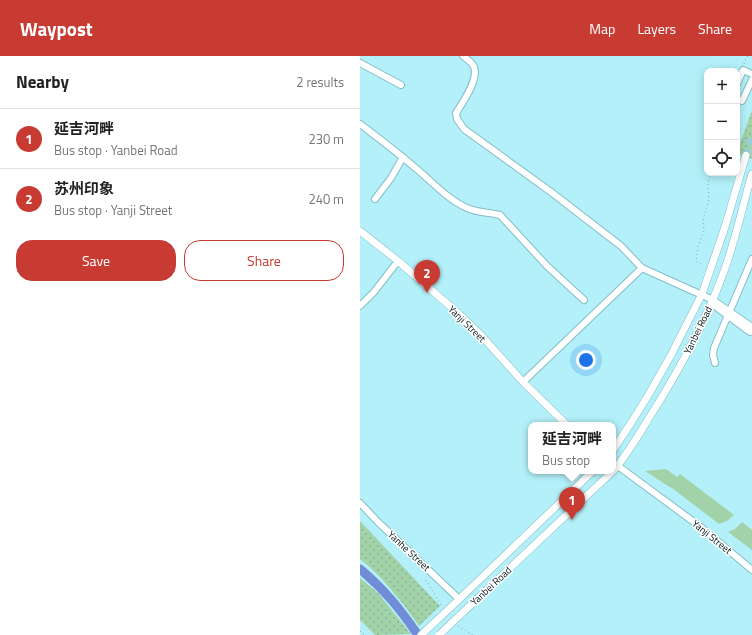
<!DOCTYPE html>
<meta charset="utf-8">
<style>
:root{--surface:#fff;--page:#f2f2f2;--text:#222;--muted:#767676;--line:#e0e0e0;--accent:#c83b32}
body{margin:0;font-family:"Titillium Web","Noto Sans SC",sans-serif;background:var(--page);color:var(--text)}
.controls{position:absolute;right:12px;top:12px;display:grid;overflow:hidden;border-radius:8px;box-shadow:0 2px 10px #0003}
.controls button{width:36px;height:36px;display:grid;place-items:center;padding:0;border:0;border-bottom:1px solid var(--line);background:var(--surface);color:var(--text);font:20px sans-serif}
.you{position:absolute;left:226px;top:304px;width:14px;height:14px;margin:-10px;border:3px solid #fff;border-radius:50%;background:#1a73e8;box-shadow:0 0 0 6px #1a73e833}
.badge{display:grid;place-items:center;width:26px;height:26px;border-radius:50%;background:var(--accent);color:#fff;font-size:13px;font-weight:700}
.pin{position:absolute;translate:-50% -33px;filter:drop-shadow(0 1px 2px #0008)}
.pin::after{content:'';position:absolute;top:21px;width:14px;height:12px;background:inherit;clip-path:polygon(0 0,100% 0,50% 100%)}
.popup{position:absolute;left:168px;top:366px;width:88px;height:52px;box-sizing:border-box;display:grid;place-content:center;border-radius:8px;background:var(--surface);filter:drop-shadow(0 1px 3px #0005);font-size:13px;white-space:nowrap;color:var(--muted)}
.popup b{font-size:15px;color:var(--text)}
.popup::after{content:'';position:absolute;left:50%;top:100%;margin-left:-8px;border:8px solid transparent;border-top-color:var(--surface)}
.list{margin:0;padding:0;list-style:none}
h2{display:flex;justify-content:space-between;align-items:center;height:52px;margin:0;padding:0 16px;font-size:17px}
h2 small{font-size:13px;font-weight:400;color:var(--muted)}
.list li{display:grid;grid-template-columns:26px 1fr auto;gap:12px;align-items:center;box-sizing:border-box;height:60px;padding:0 16px;border-top:1px solid var(--line)}
.list b{display:block;font-size:15px;white-space:nowrap}
.list p{margin:0;font-size:13px;white-space:nowrap;color:var(--muted)}
.list em{font-size:13px;font-style:normal;color:var(--muted)}
.actions{display:flex;gap:8px;padding:12px 16px}
.actions a{flex:1;padding:9px 0;border:1px solid var(--accent);border-radius:16px;text-align:center;font-size:14px;color:var(--accent)}
.actions .main{background:var(--accent);color:#fff}
.icon{flex:none;width:22px;height:22px;fill:none;stroke:currentColor;stroke-width:2;stroke-linecap:round;stroke-linejoin:round}
.map{position:relative;flex:none;width:392px;height:579px;overflow:hidden}
header{display:flex;align-items:center;gap:24px;box-sizing:border-box;height:56px;padding:0 20px;background:var(--accent);color:#fff}
header strong{font-size:19px}
nav{display:flex;gap:22px;margin-inline-start:auto;font-size:14px}
main{display:flex}
aside{flex:1;background:var(--surface)}
.map>svg:first-child{display:block}
.grass{fill:#a2d2a8}
.park{fill:url(#park-dots)}
.lines{fill:none;stroke-linecap:round;stroke-linejoin:round}
.river{stroke:#718dd8;stroke-width:9}
.major-tunnel{stroke:#98cfd7;stroke-width:7;stroke-dasharray:7 3.5;stroke-linecap:butt}
.minor-casing{stroke:#83bec7;stroke-width:8}
.major-casing{stroke:#83bec7;stroke-width:8}
.path{stroke:#76a5ac;stroke-width:1;stroke-dasharray:1 3;stroke-linecap:butt}
.minor{stroke:#fff;stroke-width:6}
.major{stroke:#fff;stroke-width:7}
.major-bridge-casing{stroke:#83bec7;stroke-width:8;stroke-linecap:butt}
.major-bridge{stroke:#fff;stroke-width:7}
.labels{text-anchor:middle;dominant-baseline:central;stroke-width:3;stroke-linejoin:round;paint-order:stroke}
.street-label{font-size:10px;fill:#001316;stroke:#fff}
</style>
<header>
<strong>Waypost</strong>
<nav><a>Map</a><a>Layers</a><a>Share</a></nav>
</header>
<main>
<aside>
<h2>Nearby<small>2 results</small></h2>
<ul class="list">
<li><span class="badge">1</span><div><b>延吉河畔</b><p>Bus stop · Yanbei Road</p></div><em>230 m</em></li>
<li><span class="badge">2</span><div><b>苏州印象</b><p>Bus stop · Yanji Street</p></div><em>240 m</em></li>
</ul>
<div class="actions"><a class="main">Save</a><a>Share</a></div>
</aside>
<div class="map">
<svg width="392" height="579" viewBox="0 0 392 579">
<defs>
<pattern id="park-dots" width="8" height="8" patternUnits="userSpaceOnUse"><rect width="8" height="8" fill="#a2d2a8"/><path d="M2 2h.1M6 6h.1" fill="none" stroke="#8ab390" stroke-width="1.8" stroke-linecap="round"/></pattern>
</defs>
<rect width="100%" height="100%" fill="#b3f0f9"/>
<path class="grass" d="M306 413 317 421 320 418 374 459 367 465 359 468 312 432 308 430 285 415Z
M382 466 392 474V494L368 476 375 473Z"/>
<path class="park" d="M392 54V103L377 98V96Z
M0 465 80 550 59 570C42 546 24 522 0 503Z
M0 522 18 537 51 578 15 579 0 564Z"/>
<g class="lines">
<path class="river" d="M0 513C25 534 40 553 58 579"/>
<path class="major-tunnel" d="M386 99 392 80"/>
<defs>
<path id="minor" d="M103 0C107 3 112 6 114 11 119 23 103 46 96 57L97 63 104 73 191 136 261 190 282 212 353 244 392 271
M0 7 41 29
M377 28 383 14 392 18
M377 44 382 45 392 24
M0 68C20 83 39 98 58 114 73 127 89 144 107 152 118 157 128 156 140 159L187 210 224 244
M15 143 31 122 43 101
M351 247 390 276 392 275
M0 250 14 236 38 205
M355 307 353 299 354 292 392 203
M163 326 282 212
M258 410 342 472 392 514
M0 447 18 466 99 543"/>
<path id="major" d="M0 175 38 205 99 258 120 278 163 326 207 369
M253 394 271 367 289 338 311 299 342 238 365 171 386 99
M253 415C267 399 278 380 289 362 317 318 345 267 363 218 375 186 382 152 392 118
M91 551 233 415
M99 560 253 415"/>
</defs>
<use href="#minor" class="minor-casing"/>
<use href="#major" class="major-casing"/>
<path class="path" d="M384 8 385 4 388 0
M341 208 336 205 338 190 344 175 343 163 349 144 348 127 351 117
M66 524 82 551
M98 570 113 579
M0 575 4 579"/>
<use href="#minor" class="minor"/>
<use href="#major" class="major"/>
<defs>
<path id="major-bridge" d="M61 579 91 551
M79 579 99 560"/>
</defs>
<use href="#major-bridge" class="major-bridge-casing"/>
<use href="#major-bridge" class="major-bridge"/>
</g>
<g class="labels">
<g class="street-label">
<text transform="translate(107 268) rotate(44)">Yanji Street</text>
<text transform="translate(338 274) rotate(-64)">Yanbei Road</text>
<text transform="translate(352 481) rotate(39)">Yanji Street</text>
<text transform="translate(49 495) rotate(43)">Yanhe Street</text>
<text transform="translate(131 530) rotate(-43)">Yanbei Road</text>
</g>
</g>
</svg>
<div class="controls">
<button>+</button>
<button>−</button>
<button><svg class="icon" aria-label="locate" viewBox="0 0 24 24"><circle cx="12" cy="12" r="6"/><path d="M12 2v4M12 18v4M2 12h4M18 12h4"/></svg></button>
</div>
<div class="you"></div>
<div class="pin badge" style="left:212px;top:464px">1</div>
<div class="popup"><b>延吉河畔</b>Bus stop</div>
<div class="pin badge" style="left:67px;top:237px">2</div>
</div>
</main>
